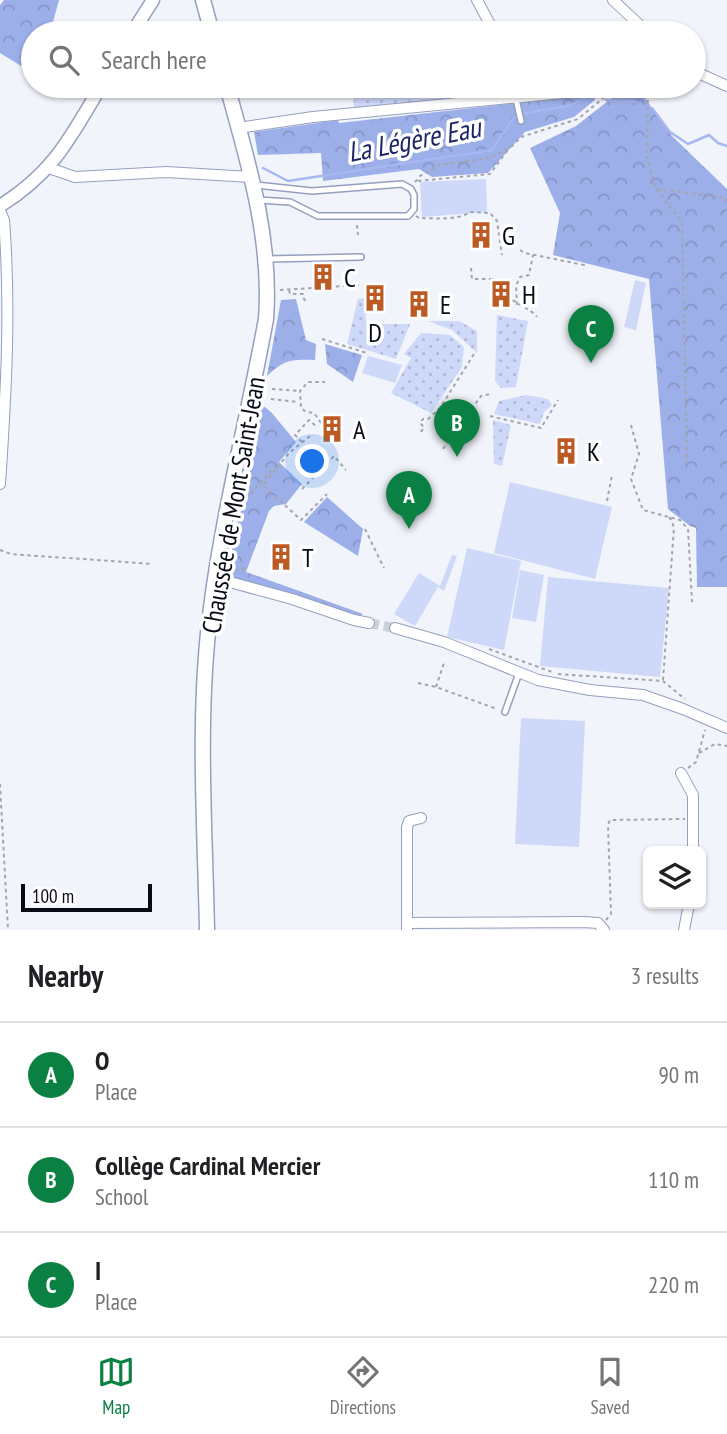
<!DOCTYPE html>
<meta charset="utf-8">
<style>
:root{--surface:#fff;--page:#f2f2f2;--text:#202124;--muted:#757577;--line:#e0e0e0;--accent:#0b8043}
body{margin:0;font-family:"PT Sans Narrow",sans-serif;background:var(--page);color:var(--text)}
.controls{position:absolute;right:21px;bottom:21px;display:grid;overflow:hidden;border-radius:10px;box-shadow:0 2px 5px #0004}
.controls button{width:63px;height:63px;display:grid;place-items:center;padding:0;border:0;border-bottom:2px solid var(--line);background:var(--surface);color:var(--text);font:35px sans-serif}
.scale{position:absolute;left:21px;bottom:18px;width:131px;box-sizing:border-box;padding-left:7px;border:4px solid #080b16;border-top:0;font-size:19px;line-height:24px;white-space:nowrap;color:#080b16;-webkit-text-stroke:5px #fff;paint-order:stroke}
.you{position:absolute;left:313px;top:462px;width:24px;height:24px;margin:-18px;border:5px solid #fff;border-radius:50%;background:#1a73e8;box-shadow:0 0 0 10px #1a73e833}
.badge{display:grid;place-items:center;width:46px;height:46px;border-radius:50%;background:var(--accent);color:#fff;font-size:23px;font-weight:700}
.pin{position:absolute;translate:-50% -58px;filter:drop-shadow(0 2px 4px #0008)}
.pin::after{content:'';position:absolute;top:37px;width:24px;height:21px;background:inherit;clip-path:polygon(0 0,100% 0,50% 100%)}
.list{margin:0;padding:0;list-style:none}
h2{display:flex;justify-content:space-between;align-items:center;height:91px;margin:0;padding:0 28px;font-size:30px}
h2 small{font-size:23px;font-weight:400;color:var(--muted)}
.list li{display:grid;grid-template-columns:46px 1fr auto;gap:21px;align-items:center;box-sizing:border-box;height:105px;padding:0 28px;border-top:2px solid var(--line)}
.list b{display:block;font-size:26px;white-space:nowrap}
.list p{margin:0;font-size:23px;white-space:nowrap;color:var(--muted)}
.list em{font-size:23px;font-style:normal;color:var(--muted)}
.icon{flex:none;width:38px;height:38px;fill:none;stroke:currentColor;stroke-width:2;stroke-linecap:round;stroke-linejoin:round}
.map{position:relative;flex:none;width:727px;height:930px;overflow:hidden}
.search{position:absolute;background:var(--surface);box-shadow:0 2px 5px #0004;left:21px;right:21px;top:21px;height:77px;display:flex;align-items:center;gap:18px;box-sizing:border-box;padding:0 24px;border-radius:38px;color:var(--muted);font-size:26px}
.sheet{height:406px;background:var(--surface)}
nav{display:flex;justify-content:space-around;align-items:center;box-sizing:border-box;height:98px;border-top:2px solid var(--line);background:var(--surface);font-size:19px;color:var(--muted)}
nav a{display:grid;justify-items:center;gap:4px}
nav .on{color:var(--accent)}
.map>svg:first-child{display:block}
.grass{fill:url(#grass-dots)}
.forest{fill:url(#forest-crowns)}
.pitch{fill:#ced8f9}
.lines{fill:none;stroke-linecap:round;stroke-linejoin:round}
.stream{stroke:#a6b7f1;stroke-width:2.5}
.minor-tunnel{stroke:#cfd1d9;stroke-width:10;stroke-dasharray:10 5;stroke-linecap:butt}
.service-casing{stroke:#959fbf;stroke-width:8}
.minor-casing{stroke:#959fbf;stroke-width:12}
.tertiary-casing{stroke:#959fbf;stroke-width:15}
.secondary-casing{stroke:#959fbf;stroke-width:17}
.path{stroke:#a3a5ae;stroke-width:2;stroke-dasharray:3.5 3.5;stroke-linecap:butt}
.service{stroke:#fff;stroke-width:5}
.minor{stroke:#fff;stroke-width:10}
.tertiary{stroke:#fff;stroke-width:12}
.secondary{stroke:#fff;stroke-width:14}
.labels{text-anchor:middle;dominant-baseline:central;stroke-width:7;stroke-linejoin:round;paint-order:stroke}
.poi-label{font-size:26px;fill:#080b16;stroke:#fff;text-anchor:start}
.street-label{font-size:26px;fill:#080b16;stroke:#fff}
.water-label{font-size:28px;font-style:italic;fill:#1c2567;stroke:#fff}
</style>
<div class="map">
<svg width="727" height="930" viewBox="0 0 727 930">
<defs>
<pattern id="grass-dots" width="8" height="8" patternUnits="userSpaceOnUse" patternTransform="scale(1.75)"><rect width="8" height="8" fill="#ced8f9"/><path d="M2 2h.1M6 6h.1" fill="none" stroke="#afb8d5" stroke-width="1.8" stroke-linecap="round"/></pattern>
<pattern id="forest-crowns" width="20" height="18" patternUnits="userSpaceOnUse" patternTransform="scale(1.75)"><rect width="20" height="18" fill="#9dafe8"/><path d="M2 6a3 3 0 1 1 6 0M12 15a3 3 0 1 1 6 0" fill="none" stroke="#8695c6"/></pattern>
</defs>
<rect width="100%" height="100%" fill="#f2f4fb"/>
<path class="grass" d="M353 86H577L354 108Z
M365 298 366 324H410L396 359 347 344 358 299Z
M497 315 528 321 516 387 501 388 495 381Z
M428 321H459L477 331V353L452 330Z
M421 333 450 335 464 347 462 367 431 413 391 393 411 358 404 354Z
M526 395 548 399 552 405 544 412 540 424 494 414 499 401Z
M493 420 511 425 502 466 494 464Z"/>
<path class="forest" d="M4 0H59L50 33H33V66L26 69 0 53V5Z
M594 89 595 100 574 117 525 132 488 173 432 177 419 169 323 181 321 153 258 155 254 132 338 120 339 123 580 96Z
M622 90 645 98 672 136 727 189V587H697L696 528 690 526 668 509 649 279 553 255 560 213 530 148 576 126Z
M296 299 306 340 316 344 315 360C291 359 284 360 267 376L281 300Z
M325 344 362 355 353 382 327 364Z
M261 404 271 412 296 442 279 462 302 484 286 504 274 506 269 511 246 572 363 614 357 618 227 576Z
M327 497 363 529 358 556 304 522Z"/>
<path class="pitch" d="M486 179 487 212 422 217 420 182Z
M635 280 646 283 636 330 624 327Z
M368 356 402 365 395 383 362 373Z
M510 482 612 507 595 579 494 553Z
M467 548 521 561 504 650 447 637Z
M452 555 457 556 444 591 438 587 415 626 394 614 419 573 440 586Z
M520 570 544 575 536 622 512 618Z
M548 577 669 588 660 677 540 666Z
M521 718 585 721 579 847 515 844Z"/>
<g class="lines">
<path class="stream" d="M606 100 637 102
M652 108 670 132 688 144 709 135 718 143 727 146
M263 168 288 181 492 150 514 117 531 112 569 106 595 93 601 94"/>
<path class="minor-tunnel" d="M369 623 395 628"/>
<defs>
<path id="service" d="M516 99 521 121
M256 185 312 191 402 184 411 189 414 195V209L408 216H318L290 202 259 200
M267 259 361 257
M505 712 519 673"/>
<path id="minor" d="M477 0 493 30
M613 0 648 33
M694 71 727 86
M238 128 313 117 573 92 592 86
M49 168 75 177 166 172 251 177
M0 211 4 220C11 309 6 395 0 484
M215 578 292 599 354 620 369 623
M395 628 444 642 538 680 590 690 643 695 683 709 727 728
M681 773 693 795V851
M407 923 584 922 598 923 604 930
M407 930V827L409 821 421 818
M684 930 689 904"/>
<path id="tertiary" d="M132 33 153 0
M0 206C54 172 70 138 101 86"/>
<path id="secondary" d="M203 0 212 33
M207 930C205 831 198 731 208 633 219 527 247 423 266 319 272 239 248 162 227 86"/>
</defs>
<use href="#service" class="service-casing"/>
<use href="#minor" class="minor-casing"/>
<use href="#tertiary" class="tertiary-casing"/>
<use href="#secondary" class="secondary-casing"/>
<path class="path" d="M648 86 647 157 656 189 682 222 687 466
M418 181 490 174 510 147
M415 182 420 176 439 165 490 158 511 147 521 137 578 119 618 86
M657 189 725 198 727 201
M416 216 419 218C434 218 457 221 470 212L490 213 497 221 502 255
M357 225 358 235
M520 250 525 253 584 265 583 269
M471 268 472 279H493
M280 290 359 285
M289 290 290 294H303L304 299 307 303
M507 296C517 304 532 310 537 317
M517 305 516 286 520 277 529 275 533 255
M574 324 577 313
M322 339 367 353
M272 389 299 391
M271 399 298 402
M490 416 541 428 558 400
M321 423 314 413 306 412 301 408 300 391 308 382H325
M631 425 639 454 631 479 643 510 680 520 688 529 692 602
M421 432 424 427 420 423 423 419H428L440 408 474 354
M310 436 289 453 263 485 301 520 327 494
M302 442 295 435 309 420 317 427
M443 449 481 396 491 394
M302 489 334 456 346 470
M607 501 612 475
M241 504 270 472 279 466
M365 529 384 568
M0 550 11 554 152 564
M228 572 246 568
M489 649 552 672
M558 674 663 681 685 699
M663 680 674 527 669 516
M418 683 436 687 497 709
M436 687 444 663
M699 753 715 744 727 746
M688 768 696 762 705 730
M0 784 8 930
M606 920 611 914 608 825 610 820 685 819"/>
<use href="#service" class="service"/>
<use href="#minor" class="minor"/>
<use href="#tertiary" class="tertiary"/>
<use href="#secondary" class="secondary"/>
</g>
<defs>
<symbol id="building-bare" viewBox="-9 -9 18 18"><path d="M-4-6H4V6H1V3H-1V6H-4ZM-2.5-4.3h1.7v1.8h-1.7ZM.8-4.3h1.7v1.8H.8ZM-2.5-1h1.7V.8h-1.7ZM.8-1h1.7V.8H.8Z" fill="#bd5923" stroke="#fff" stroke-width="2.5" paint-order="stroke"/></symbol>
</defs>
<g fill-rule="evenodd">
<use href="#building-bare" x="462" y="216" width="38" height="38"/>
<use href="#building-bare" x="304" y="258" width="38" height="38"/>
<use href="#building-bare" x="482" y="275" width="38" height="38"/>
<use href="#building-bare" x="356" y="279" width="38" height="38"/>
<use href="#building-bare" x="400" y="285" width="38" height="38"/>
<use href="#building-bare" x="313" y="410" width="38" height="38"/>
<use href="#building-bare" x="547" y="432" width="38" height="38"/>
<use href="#building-bare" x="262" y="538" width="38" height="38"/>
</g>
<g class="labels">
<g class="poi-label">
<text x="502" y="235">G</text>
<text x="344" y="277">C</text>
<text x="522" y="294">H</text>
<text x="440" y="304">E</text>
<text x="375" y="332" text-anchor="middle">D</text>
<text x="353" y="429">A</text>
<text x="587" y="451">K</text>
<text x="302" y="557">T</text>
</g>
<g class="street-label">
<text transform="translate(233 505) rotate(-80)">Chaussée de Mont Saint-Jean</text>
</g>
<g class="water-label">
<text transform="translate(414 139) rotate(-11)">La Légère Eau</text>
</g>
</g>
</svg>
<div class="controls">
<button><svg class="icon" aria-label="layers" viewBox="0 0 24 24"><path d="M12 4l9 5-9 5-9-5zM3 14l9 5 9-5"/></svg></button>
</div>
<div class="scale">100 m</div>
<div class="you"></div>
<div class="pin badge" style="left:409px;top:529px">A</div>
<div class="pin badge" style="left:457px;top:457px">B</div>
<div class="pin badge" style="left:591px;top:363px">C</div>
<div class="search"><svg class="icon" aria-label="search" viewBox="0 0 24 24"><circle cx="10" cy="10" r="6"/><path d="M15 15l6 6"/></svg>Search here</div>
</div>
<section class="sheet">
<h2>Nearby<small>3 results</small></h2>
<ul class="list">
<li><span class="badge">A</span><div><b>O</b><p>Place</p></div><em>90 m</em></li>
<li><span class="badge">B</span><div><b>Collège Cardinal Mercier</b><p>School</p></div><em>110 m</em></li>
<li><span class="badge">C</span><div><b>I</b><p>Place</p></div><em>220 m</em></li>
</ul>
</section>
<nav>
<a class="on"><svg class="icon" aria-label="map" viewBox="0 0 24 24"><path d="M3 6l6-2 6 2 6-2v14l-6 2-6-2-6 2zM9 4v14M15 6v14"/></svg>Map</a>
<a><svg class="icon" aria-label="directions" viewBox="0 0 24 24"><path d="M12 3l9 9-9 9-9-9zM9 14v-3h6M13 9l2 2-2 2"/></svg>Directions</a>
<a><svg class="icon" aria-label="saved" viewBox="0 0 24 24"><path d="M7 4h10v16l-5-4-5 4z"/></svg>Saved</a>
</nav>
